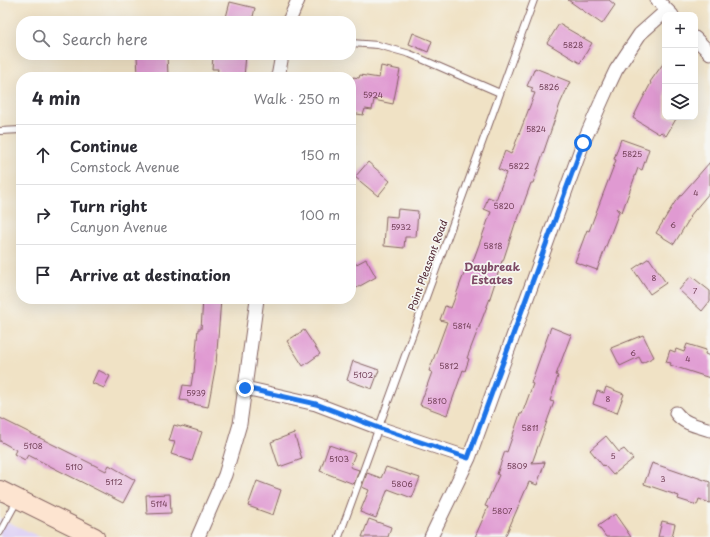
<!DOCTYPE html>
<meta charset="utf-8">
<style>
:root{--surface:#fff;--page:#f7f7f7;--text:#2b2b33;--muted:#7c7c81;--line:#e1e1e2}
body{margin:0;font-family:"Playpen Sans",sans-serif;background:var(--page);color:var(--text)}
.controls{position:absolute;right:12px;top:12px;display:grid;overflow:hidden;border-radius:8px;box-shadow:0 4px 16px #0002}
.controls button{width:36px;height:36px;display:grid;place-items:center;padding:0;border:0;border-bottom:1px solid var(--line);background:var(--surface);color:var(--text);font:20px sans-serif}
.stop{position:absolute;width:12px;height:12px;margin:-9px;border:3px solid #1a73e8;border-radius:50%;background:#fff}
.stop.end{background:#1a73e8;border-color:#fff;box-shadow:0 1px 4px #0008}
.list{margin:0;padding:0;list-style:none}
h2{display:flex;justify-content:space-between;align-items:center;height:52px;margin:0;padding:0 16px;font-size:17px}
h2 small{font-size:13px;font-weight:400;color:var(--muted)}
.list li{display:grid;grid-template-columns:26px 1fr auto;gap:12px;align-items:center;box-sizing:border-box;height:60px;padding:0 16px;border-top:1px solid var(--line)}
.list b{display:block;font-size:15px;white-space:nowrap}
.list p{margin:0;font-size:13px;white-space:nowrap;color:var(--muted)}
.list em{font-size:13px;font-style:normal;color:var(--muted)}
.icon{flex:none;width:22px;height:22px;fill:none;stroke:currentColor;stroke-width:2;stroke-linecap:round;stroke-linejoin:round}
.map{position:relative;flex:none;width:710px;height:537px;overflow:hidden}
.search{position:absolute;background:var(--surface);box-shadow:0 4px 16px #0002;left:16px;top:16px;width:340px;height:44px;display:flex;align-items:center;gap:10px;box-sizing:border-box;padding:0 14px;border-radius:16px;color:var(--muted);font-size:15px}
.panel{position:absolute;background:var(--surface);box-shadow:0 4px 16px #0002;left:16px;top:72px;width:340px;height:232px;border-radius:16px}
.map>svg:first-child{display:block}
.built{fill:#e0d4f4}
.building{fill:#e09ad2}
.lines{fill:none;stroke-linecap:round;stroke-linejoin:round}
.lane-casing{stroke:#846361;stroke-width:8}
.street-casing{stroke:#846361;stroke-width:15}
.secondary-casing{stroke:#846361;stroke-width:20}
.lane{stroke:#fff;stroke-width:6}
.street{stroke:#fff;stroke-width:13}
.secondary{stroke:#fde4d0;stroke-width:18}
.route{stroke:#1a73e8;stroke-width:5}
.labels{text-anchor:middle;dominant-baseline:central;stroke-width:3.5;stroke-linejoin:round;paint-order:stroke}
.number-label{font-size:8px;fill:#703e55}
.street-label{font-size:10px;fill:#4a1f2b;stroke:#f6f6f2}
.neighbourhood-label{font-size:11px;font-weight:bold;fill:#7e4a65;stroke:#f6f6f2}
</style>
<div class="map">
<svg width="710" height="537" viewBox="0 0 710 537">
<rect width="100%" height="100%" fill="#f6f6f2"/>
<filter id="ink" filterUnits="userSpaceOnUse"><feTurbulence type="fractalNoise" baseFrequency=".025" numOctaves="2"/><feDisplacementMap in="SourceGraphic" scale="8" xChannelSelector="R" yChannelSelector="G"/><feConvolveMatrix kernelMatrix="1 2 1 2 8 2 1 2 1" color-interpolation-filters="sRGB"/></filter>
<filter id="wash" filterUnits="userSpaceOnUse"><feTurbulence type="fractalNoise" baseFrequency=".012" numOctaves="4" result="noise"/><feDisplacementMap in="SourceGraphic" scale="16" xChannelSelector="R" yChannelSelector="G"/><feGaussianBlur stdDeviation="0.9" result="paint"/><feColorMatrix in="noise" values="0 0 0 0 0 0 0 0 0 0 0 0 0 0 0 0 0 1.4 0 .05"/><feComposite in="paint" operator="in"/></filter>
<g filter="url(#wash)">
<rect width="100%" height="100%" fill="#f0e2c5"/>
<path class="built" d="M0 518 40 537H0Z"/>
<g id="blocks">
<path class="building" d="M568 0H609L615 5 602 24Z
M230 2 255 8 252 21H225Z
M559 24 592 43 580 63 547 43Z
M413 33 432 41 428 52 409 44Z
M167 55 168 75 138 76 137 56Z
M213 55H246L244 77 217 76 218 69H212Z
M665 61V117H673L676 119 666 136 661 132 659 134 633 118 642 100 651 83 650 82Z
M381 66 400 70 393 104 374 100 372 110 365 109 363 115 351 113V89L353 77 359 78 360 75 379 78Z
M535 68 570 82 560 104 533 183H531L517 222 516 221 503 261H502L489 301 467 358 469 359 465 371 463 370 447 415 420 405 432 372 429 371 447 322 440 320 445 306 451 308 465 271 469 272 491 212 484 209 488 197 496 200 506 173 505 172 498 169 505 151 511 154 512 152 535 93 531 92 533 88 527 86Z
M621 139 649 149 642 170 638 168 622 212 616 208 619 212 597 270 575 262 587 230 589 231 616 160 614 159Z
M368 162 390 181 378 196 355 177Z
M710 162V192L689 217 690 218 674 244 656 233 675 202Z
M398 209 418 211 416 237H405L404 248 384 246 386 216 397 217Z
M649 258 666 283 650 294 633 269Z
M366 259 376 277 351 291V267Z
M691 276 710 291V301L702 311 679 290Z
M203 299H221L216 364 208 407 188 403V401L180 400 183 385 191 386 193 373H194L198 329H201Z
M551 327 571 335 556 375 558 376 550 401 554 402 532 463 545 462 537 485 529 482 505 537H475L488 507 485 506 499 475 497 474 505 451 507 452 520 414H522L533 384 531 383Z
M304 330 320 354 303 366 287 341Z
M643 335 654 357 642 363 639 357 620 366 611 348Z
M687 344 706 350 705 354 710 356V378L670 365 671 363 666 362 670 350 675 352 676 349 684 352Z
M353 361 379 370 372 389 347 380Z
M98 370 110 376 104 388 92 383Z
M606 387 624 394 617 413 593 404 597 391 604 393Z
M0 418 106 471 109 465 135 480 123 503 42 462 28 455 25 460 14 454 16 450 0 441Z
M174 425 181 427 182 426 202 432 192 461 171 454 175 442 169 441Z
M294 433 302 459 279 467 271 442Z
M606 436 619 452 624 449 633 459 613 475 604 465 603 466 590 450Z
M329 445 355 454 350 467 359 470 354 484 320 471Z
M652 463 693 477V476L710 482V503L699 499 697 505 678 499 679 496 644 484Z
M386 467 420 478 412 498 388 489 376 518 360 512 369 490 362 487 367 473 381 478Z
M257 481 281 490 273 515 248 506Z
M170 494 171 513 147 514 146 495Z
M615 514 631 537H606L598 526Z
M369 519 391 527 388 537H362Z
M662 521 675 524 672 537H658Z"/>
</g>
</g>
<g filter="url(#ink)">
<use href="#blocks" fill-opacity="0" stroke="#846361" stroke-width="1"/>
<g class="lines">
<defs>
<path id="lane" d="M351 43 378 45 410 54 500 93
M0 131 21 130
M0 532 17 501
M339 537 534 0"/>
<path id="street" d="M657 0 672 15
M289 21 298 0
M695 38 710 53
M278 77 282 55
M245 388 316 404 379 428 469 458
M676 413C684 424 698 426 710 430
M198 537 225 475 240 424 257 299
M431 537 469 458 583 143 607 89 616 70 640 34 667 10"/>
<path id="secondary" d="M0 490 95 537"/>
</defs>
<use href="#lane" class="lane-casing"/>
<use href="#street" class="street-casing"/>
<use href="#secondary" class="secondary-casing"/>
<use href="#lane" class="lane"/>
<use href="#street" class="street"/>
<use href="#secondary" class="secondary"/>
</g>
</g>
<g class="lines" filter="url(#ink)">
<path class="route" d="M245 388 316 404 379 428 468 458 583 143"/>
</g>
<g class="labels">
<g class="number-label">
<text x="573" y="45">5828</text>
<text x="549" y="87">5826</text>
<text x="373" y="95">5924</text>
<text x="536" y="129">5824</text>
<text x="632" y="154">5825</text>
<text x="519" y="166">5822</text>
<text x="696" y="193">4</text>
<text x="504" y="206">5820</text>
<text x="673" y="225">6</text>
<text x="401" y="227">5932</text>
<text x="493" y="246">5818</text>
<text x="654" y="278">8</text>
<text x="695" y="291">7</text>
<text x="462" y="326">5814</text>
<text x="633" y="353">6</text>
<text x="688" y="359">4</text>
<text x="449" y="366">5812</text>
<text x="363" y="375">5102</text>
<text x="196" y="393">5939</text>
<text x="608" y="399">8</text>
<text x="437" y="401">5810</text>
<text x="530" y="428">5811</text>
<text x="33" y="446">5108</text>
<text x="613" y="456">5</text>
<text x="339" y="459">5103</text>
<text x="517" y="466">5809</text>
<text x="74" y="467">5110</text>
<text x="663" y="479">3</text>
<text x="114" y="482">5112</text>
<text x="402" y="484">5806</text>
<text x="159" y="504">5114</text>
<text x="502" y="511">5807</text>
</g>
<g class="street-label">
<text transform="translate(427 265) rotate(-70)">Point Pleasant Road</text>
</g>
<g class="neighbourhood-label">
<text x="492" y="266">Daybreak<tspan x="492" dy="13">Estates</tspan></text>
</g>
</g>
</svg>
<div class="controls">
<button>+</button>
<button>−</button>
<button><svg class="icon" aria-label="layers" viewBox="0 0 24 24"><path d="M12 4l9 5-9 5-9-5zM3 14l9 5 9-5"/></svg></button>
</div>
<div class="stop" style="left:583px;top:143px"></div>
<div class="stop end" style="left:245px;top:388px"></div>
<div class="search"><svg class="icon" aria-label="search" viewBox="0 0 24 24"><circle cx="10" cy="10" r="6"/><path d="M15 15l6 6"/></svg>Search here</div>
<section class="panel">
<h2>4 min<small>Walk · 250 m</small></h2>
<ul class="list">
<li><svg class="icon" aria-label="ahead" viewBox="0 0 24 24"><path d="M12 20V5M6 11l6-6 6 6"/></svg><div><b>Continue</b><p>Comstock Avenue</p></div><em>150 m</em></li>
<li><svg class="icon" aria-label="right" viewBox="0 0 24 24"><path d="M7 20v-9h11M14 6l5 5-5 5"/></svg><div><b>Turn right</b><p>Canyon Avenue</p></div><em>100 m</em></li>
<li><svg class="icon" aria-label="arrive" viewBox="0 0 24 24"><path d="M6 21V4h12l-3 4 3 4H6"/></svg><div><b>Arrive at destination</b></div></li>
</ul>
</section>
</div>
